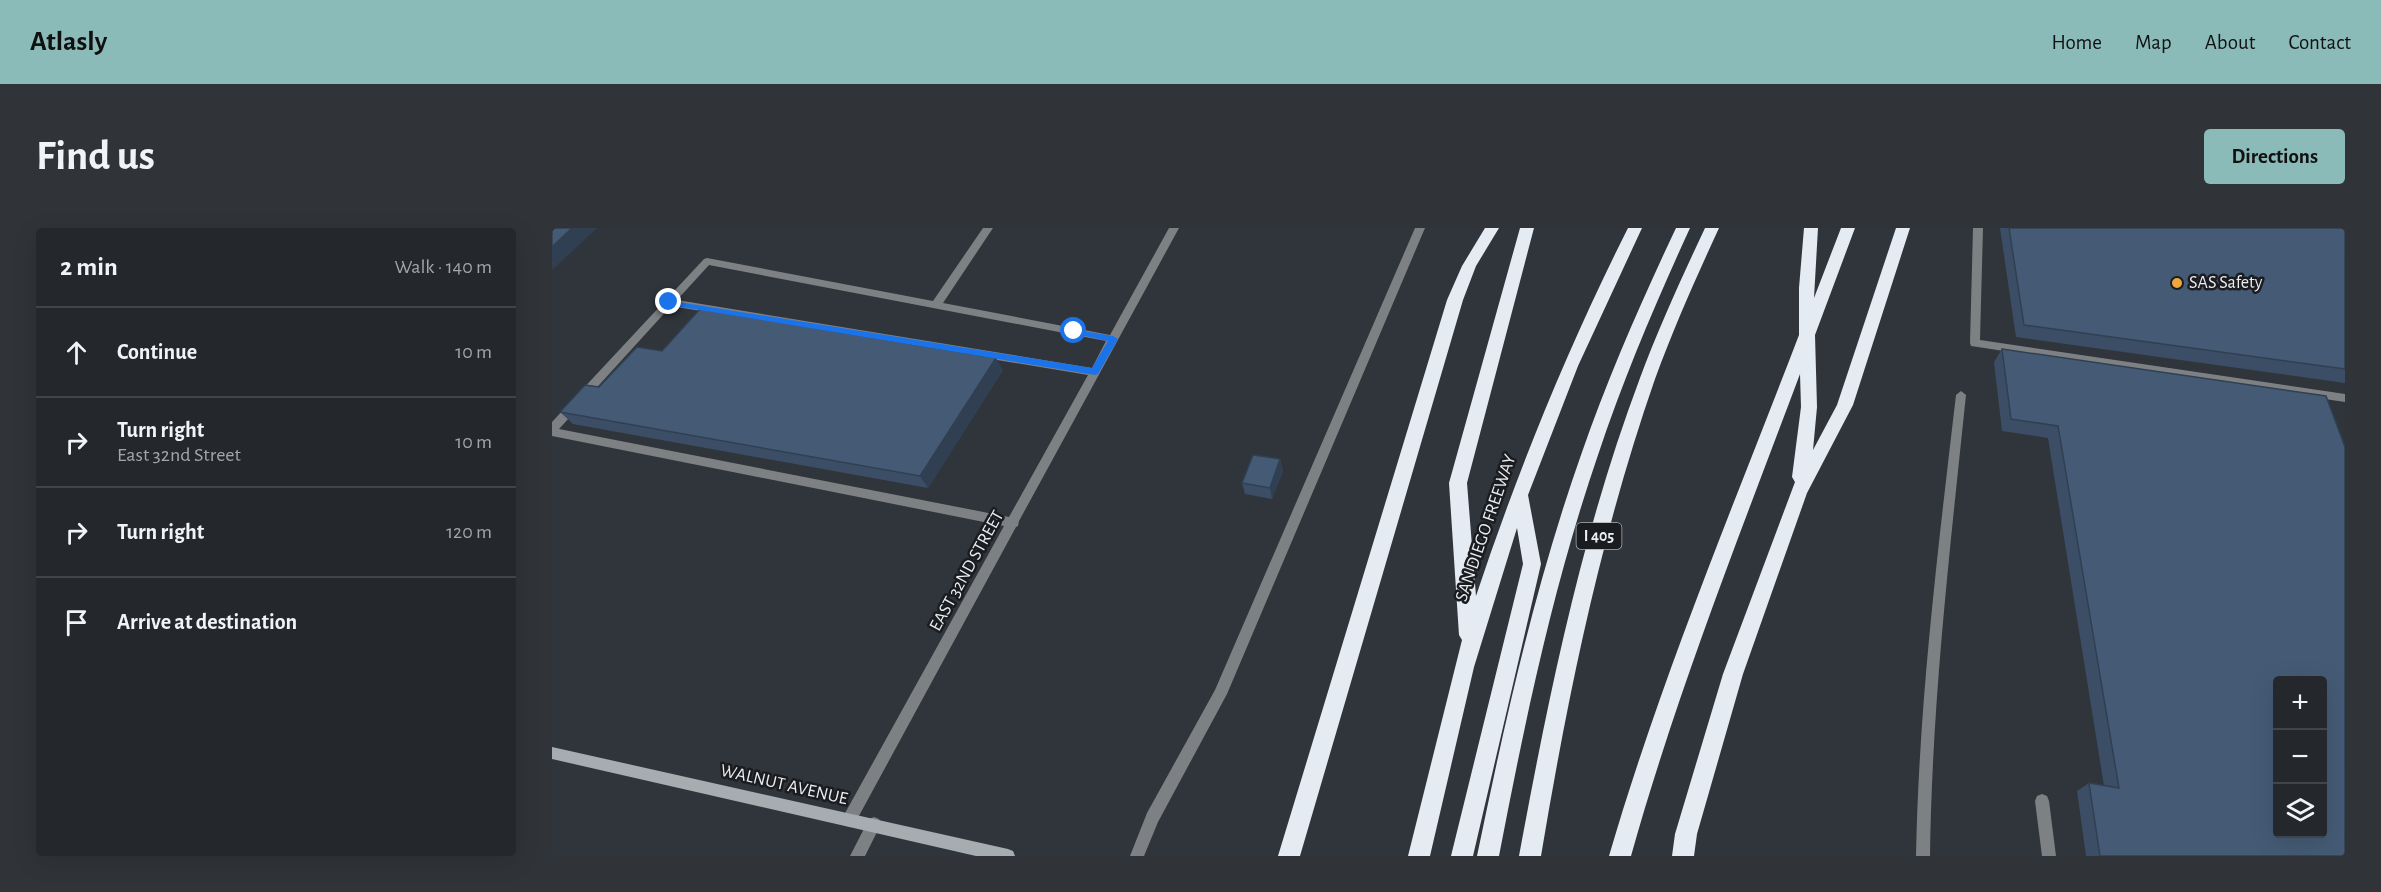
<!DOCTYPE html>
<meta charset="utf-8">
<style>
:root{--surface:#24282c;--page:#303438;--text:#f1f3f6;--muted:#a3a6a9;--line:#414448;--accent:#8bbbb9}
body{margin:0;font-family:"Alegreya Sans",sans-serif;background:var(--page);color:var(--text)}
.controls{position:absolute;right:18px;bottom:18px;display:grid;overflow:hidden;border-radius:6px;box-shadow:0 6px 24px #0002}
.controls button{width:54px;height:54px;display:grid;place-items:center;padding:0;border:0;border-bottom:2px solid var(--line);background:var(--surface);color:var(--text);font:30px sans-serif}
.stop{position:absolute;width:18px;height:18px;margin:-14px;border:4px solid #1a73e8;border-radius:50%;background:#fff}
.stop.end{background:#1a73e8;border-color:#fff;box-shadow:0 2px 6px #0008}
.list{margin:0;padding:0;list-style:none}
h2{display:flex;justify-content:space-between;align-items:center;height:78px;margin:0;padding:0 24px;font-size:26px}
h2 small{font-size:20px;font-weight:400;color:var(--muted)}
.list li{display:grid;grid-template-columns:39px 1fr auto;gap:18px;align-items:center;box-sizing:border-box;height:90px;padding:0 24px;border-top:2px solid var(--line)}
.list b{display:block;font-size:22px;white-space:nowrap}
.list p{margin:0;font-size:20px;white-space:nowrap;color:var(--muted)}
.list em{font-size:20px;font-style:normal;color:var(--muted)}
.icon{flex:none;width:33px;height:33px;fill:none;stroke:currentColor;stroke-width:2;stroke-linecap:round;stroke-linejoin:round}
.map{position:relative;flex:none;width:1793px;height:628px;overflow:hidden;border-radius:6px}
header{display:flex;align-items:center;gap:36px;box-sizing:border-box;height:84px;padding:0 30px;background:var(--accent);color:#111}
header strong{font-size:28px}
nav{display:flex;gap:33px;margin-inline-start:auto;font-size:21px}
.intro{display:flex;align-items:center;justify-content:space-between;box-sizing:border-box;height:144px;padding:0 36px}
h1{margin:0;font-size:42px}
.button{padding:15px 27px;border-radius:6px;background:var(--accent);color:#111;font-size:21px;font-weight:700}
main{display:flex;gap:36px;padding:0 36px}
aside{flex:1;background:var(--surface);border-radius:6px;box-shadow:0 6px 24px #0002}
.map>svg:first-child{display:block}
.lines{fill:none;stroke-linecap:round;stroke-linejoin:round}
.lane{fill:#7e8184;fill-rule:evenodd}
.secondary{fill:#a7acb1;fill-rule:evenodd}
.highway{fill:#e4ebf3;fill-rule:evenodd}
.wall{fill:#3b4e65}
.shaded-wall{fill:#304052}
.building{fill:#455b75;stroke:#304052;stroke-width:1.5;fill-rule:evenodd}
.route{fill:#1a73e8}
.poi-dot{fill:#eea73d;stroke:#1a1c1f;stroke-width:2}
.labels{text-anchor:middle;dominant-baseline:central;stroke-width:5;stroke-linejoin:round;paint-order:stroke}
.shield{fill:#1a1c1f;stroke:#acafb3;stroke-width:1.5}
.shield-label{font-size:16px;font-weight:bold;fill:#eaeef2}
.poi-label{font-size:18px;fill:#eaeef2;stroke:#1a1c1f;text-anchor:start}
.street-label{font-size:18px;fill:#eaeef2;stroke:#1a1c1f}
</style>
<header>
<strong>Atlasly</strong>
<nav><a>Home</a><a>Map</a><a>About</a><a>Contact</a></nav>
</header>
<div class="intro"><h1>Find us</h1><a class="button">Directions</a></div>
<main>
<aside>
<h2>2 min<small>Walk · 140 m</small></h2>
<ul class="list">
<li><svg class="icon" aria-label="ahead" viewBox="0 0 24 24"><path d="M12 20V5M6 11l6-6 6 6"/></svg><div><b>Continue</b></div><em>10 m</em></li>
<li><svg class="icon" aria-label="right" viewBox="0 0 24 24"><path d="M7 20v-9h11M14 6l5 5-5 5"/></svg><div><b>Turn right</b><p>East 32nd Street</p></div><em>10 m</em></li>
<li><svg class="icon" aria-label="right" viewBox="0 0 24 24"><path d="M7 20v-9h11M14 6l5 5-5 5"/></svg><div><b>Turn right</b></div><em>120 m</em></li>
<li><svg class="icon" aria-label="arrive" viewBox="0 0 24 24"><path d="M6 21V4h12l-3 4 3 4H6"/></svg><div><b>Arrive at destination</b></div></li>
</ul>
</aside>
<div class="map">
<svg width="1793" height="628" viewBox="0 0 1793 628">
<rect width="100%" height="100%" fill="#30353b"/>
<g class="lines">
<path class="lane" d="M431 0H441L391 75 558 107 617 0H627L467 293 466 298 464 299 302 597 297 599 292 597 290 592 292 587 452 298 0 208V194L152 31 155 30 381 73ZM157 37 554 113 540 140 125 72ZM119 78 536 147 457 289 7 201Z
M863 0H873L675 466 606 594 592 628H578L595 585 663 462Z
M1421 0H1431L1428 112 1793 166V174L1419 118 1418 115Z
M1409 163 1414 167C1398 321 1380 473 1378 628H1364C1367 473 1386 321 1404 167Z
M1490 566 1495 568 1497 573 1504 628H1490L1483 573 1485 568Z
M322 589 327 591 329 596 313 628H298L317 591Z"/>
<path class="secondary" d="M0 519 456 621 461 623 463 628H424L0 531Z"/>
<path class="highway" d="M933 0H947L924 38 911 72 748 628H726L895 72 910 38Z
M968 0H982L915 255 924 368C966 242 1016 119 1076 0H1090L1026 138 976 267 989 336 921 628H899L971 336 965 300 922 439 878 628H856L910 412 907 407 897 255Z
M1124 0H1138C1104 74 1072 149 1046 227 1001 358 973 493 947 628H925C953 493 983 357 1029 227 1056 149 1089 74 1124 0Z
M1153 0H1167C1144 50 1122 99 1103 151 1049 306 1016 466 989 628H967C997 466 1030 304 1088 150 1107 99 1130 49 1153 0Z
M1252 0H1266L1262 70 1289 0H1303L1263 107 1265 179 1261 222 1285 177 1344 0H1358L1301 177 1255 265 1191 446 1145 606 1142 628H1120L1123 606 1171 446 1243 254 1240 249 1249 179 1248 146C1188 306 1125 464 1079 628H1057C1109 450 1181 279 1247 107V60Z"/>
</g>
<path class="wall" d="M1448 0H1793V155L1464 109Z
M1450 121 1774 168 1793 628H1534L1525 563 1537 555 1552 558 1496 210 1450 203 1442 134Z
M110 123 451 142 376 260 21 196 8 184 47 159Z
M728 231 731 243 720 271 693 266 690 255Z"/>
<path class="shaded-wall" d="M20 0H45L0 42V19Z
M444 130 451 142 376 260 368 248Z
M728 231 731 243 720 271 718 260Z"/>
<path class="building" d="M0 0H20L0 19Z
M1457 0H1793V141L1472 97Z
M148 81 444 130 368 248 8 184 33 157 47 159 85 119 110 123Z
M1450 121 1774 168 1793 219V628H1548L1537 555 1567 560 1506 198 1459 191ZM1725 453H1770V606H1725Z
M701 227 728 231 718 260 690 255Z"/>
<path class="route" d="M114 72 540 140 556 113 519 105V101L561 108 566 111 546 146 543 147 117 77 114 76Z"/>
<circle class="poi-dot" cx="1625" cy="55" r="6"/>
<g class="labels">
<rect class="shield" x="1024.5" y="295" width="45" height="26" rx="4.5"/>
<g class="shield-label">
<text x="1047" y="308">I 405</text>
</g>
<g class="poi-label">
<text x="1637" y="55">SAS Safety</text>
</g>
<g class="street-label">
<text transform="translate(934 300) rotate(-71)">SAN DIEGO FREEWAY</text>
<text transform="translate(415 343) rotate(-61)">EAST 32ND STREET</text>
<text transform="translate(232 557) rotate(13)">WALNUT AVENUE</text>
</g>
</g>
</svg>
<div class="controls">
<button>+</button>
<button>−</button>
<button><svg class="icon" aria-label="layers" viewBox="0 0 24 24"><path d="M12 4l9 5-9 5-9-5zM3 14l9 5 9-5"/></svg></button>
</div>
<div class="stop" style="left:522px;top:103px"></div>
<div class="stop end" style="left:117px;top:74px"></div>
</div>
</main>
